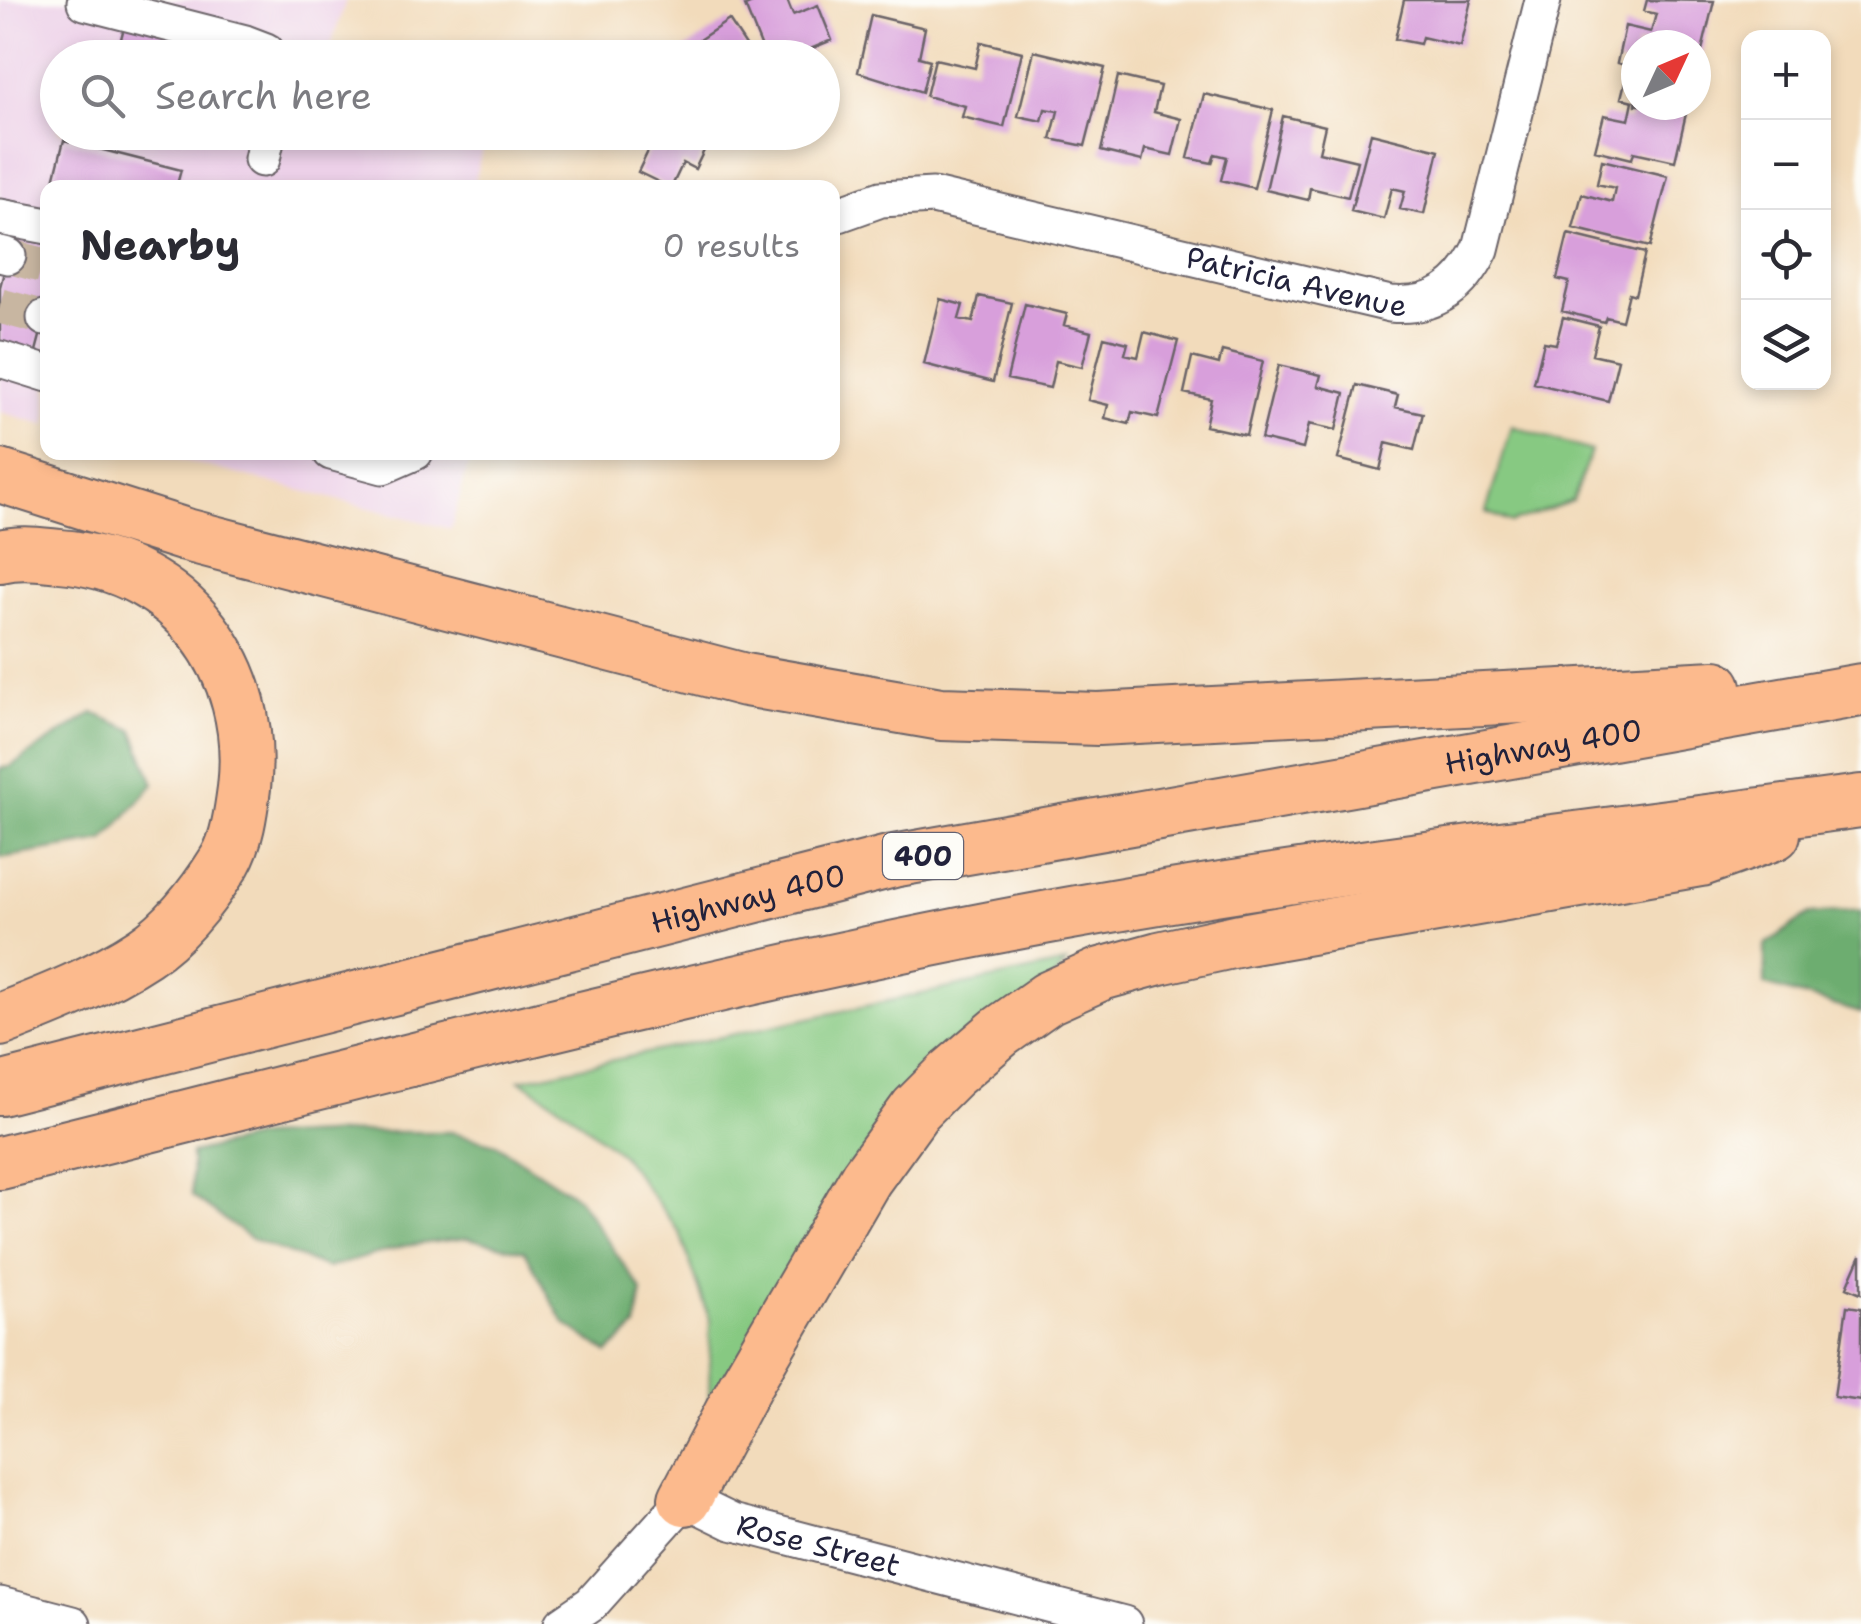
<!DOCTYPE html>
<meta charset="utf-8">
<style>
:root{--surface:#fff;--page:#f2f2f3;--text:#2b2b33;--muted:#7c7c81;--line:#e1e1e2}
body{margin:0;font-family:"Shantell Sans",sans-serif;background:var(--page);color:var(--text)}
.controls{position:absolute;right:30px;top:30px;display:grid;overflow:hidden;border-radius:20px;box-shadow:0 5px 15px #0003}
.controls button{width:90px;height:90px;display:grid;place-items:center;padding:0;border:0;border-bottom:2px solid var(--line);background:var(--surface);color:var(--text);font:50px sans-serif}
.compass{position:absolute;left:1621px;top:30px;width:90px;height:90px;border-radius:50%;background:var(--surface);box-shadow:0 5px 15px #0003;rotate:46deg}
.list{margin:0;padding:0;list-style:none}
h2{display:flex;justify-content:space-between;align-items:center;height:130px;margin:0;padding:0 40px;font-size:42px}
h2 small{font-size:32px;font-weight:400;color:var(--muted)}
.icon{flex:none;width:55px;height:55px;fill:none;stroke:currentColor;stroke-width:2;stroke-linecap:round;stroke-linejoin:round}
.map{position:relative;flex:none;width:1861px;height:1624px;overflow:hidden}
.search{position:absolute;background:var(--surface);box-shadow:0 5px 15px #0003;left:40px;top:40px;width:800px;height:110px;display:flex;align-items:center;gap:25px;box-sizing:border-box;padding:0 35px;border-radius:55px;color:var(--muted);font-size:38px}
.panel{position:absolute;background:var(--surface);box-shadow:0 5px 15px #0003;left:40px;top:180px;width:800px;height:280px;border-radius:20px}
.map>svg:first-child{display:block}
.built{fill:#edd1e9}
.green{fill:#87c982;stroke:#54765e;stroke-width:2.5}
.forest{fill:#6dad70;stroke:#486856;stroke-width:2.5}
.building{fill:#d89fdb}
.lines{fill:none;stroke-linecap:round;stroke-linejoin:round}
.minor-tunnel{stroke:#c8b6a1;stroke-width:35;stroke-dasharray:35 18;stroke-linecap:butt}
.minor-casing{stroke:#6b6368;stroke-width:39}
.highway-casing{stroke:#6b6368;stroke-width:56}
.minor{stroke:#fff;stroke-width:35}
.highway{stroke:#fcba8d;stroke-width:52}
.labels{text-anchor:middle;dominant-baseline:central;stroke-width:10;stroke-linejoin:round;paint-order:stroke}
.shield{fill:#fdfcf7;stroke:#646373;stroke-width:2.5}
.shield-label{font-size:28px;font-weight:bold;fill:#22223b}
.street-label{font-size:30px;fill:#22223b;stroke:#fdfcf7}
</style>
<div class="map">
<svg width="1861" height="1624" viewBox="0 0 1861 1624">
<rect width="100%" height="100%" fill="#fdfcf7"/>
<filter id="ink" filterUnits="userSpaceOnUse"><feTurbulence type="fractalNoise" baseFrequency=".01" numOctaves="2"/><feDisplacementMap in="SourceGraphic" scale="20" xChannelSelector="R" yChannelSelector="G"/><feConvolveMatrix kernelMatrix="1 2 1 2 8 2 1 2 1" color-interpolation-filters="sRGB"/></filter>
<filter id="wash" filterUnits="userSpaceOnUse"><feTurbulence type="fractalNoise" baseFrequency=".0048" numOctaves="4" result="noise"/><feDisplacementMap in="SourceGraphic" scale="40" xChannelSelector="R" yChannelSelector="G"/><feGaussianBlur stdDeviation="2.25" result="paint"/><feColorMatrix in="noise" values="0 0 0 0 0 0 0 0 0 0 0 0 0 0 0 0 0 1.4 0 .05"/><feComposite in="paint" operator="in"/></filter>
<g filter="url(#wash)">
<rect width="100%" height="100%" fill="#f2dbbb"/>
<path class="built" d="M0 0H346L327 57 58 58V132L486 133 473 187 48 188 47 425 0 412Z
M155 453H471L451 529Z"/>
<path class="green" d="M1512 426 1591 451 1572 501 1511 523 1486 512Z
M1066 963 709 1400 710 1320 680 1233 622 1155 565 1109 520 1080Z"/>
<path class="forest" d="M93 713 133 730 154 784 104 841 0 858V768L9 767Z
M1861 910V1013L1765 985V945L1809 914Z
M368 1132H451L496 1144 578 1198 642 1291 636 1327 608 1353 564 1323 525 1251 467 1238 404 1246 327 1268 251 1239 192 1196 191 1153 260 1137Z"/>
<g id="blocks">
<path class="building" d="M759 0H787L793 15 818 5 832 40 808 50 811 58H766L745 6Z
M1404 0H1471L1460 46 1422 37 1420 44 1395 39Z
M1647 0 1714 1 1697 71 1696 45H1636V67L1617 63 1625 26 1651 32 1656 14 1644 11Z
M871 15 925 28 919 57 930 60 922 92 858 72Z
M127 16 245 58H116Z
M729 20 754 58H672Z
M981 42 1022 52 1004 127 962 117 965 106 926 96 935 59 975 68Z
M1034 51 1105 68 1085 146 1051 139 1058 111 1045 109 1042 121 1018 116Z
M1627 74 1636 76V105H1688L1675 161 1634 152 1632 159 1595 150 1604 115 1629 120 1633 101 1621 98Z
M1118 76 1160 86 1154 112 1181 119 1172 155 1145 149 1142 161 1101 151Z
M1204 94 1273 110 1254 188 1221 180 1227 157 1215 154 1212 163 1188 158Z
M1283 116 1325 126 1319 152 1357 161 1348 197 1310 188 1308 200 1266 190Z
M623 132H713L695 169 683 163 671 188 638 172 650 147Z
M1371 133 1439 150 1424 214 1400 209 1405 191 1392 188 1384 219 1351 211Z
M64 140 181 170 176 188H83L54 180Z
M1602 160 1668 176 1650 247 1573 228 1582 194 1612 202 1615 188 1597 184Z
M14 234 48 243V306L35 355 0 345V287Z
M1568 234 1645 253 1635 295 1629 293 1622 321 1606 317 1604 322 1562 311 1569 282 1557 279Z
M979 296 1012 303 993 382 924 364 940 299 963 305 959 319 973 322Z
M1025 304 1067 314 1064 325 1091 332 1082 367 1056 361 1050 388 1007 379Z
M1563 317 1599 326 1592 354 1618 360 1608 401 1534 383 1544 342 1556 344Z
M1144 332 1178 341 1158 418 1132 412 1129 424 1105 418 1108 405 1088 400 1104 337 1128 343 1125 354 1138 357Z
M1222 351 1263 361 1246 435 1205 426 1211 399 1184 393 1192 357 1219 364Z
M1279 365 1321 375 1318 386 1345 393 1336 430 1309 424 1303 449 1261 439Z
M1357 385 1398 395 1395 407 1423 413 1414 450 1386 443 1380 470 1338 459Z
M1861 1255V1293L1847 1287Z
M1847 1306 1861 1308V1401L1834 1397Z"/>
</g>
</g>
<g filter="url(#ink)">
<use href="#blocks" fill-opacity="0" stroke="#6b6368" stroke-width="2.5"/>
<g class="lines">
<path class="minor-tunnel" d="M8 256 48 267
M0 306 45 318"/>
<defs>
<g id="minor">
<path d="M85 2 245 43 266 51 271 58"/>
<path d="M262 159 268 132"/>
<path id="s1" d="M839 214 881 199 933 196 1390 304C1434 308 1462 288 1481 249L1543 0"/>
<path d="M0 217 48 226"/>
<path d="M0 254 8 256"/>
<path d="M45 318H48"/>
<path d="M0 359 48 374"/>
<path d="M331 452 383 466 415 452"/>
<path d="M0 1605 73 1624"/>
<path id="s2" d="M562 1624 591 1604 685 1499 732 1522 1124 1624"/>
</g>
<g id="highway">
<path d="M0 476 186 535 745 680 941 714 1098 719 1715 687"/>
<path d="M0 556C20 551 39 554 60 556 182 566 258 669 244 788 241 811 237 841 225 861 205 893 176 931 144 952 100 981 49 1001 0 1020"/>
<path id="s3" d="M0 1089 893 861 1861 690"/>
<path d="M0 1163C349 1077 696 982 1049 917 1318 868 1590 837 1861 801"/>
<path d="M685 1499 746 1384 866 1178 916 1109 951 1074 1000 1032 1048 998 1101 974 1159 958 1241 940 1701 860 1774 834"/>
</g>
</defs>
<use href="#minor" class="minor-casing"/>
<use href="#highway" class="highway-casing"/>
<use href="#minor" class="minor"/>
<use href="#highway" class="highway"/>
</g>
</g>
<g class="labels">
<rect class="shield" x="883" y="833" width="80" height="46" rx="8"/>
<g class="shield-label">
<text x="923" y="856">400</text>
</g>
<g class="street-label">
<text stroke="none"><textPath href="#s1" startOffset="470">Patricia Avenue</textPath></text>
<text stroke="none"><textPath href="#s3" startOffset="1582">Highway 400</textPath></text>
<text stroke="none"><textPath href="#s3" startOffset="772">Highway 400</textPath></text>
<text stroke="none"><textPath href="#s2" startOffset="318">Rose Street</textPath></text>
</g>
</g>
</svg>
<div class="controls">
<button>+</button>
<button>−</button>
<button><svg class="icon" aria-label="locate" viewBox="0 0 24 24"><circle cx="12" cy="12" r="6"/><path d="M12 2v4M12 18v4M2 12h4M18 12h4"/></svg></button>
<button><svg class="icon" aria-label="layers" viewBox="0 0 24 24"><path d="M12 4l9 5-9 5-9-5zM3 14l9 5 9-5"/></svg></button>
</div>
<svg class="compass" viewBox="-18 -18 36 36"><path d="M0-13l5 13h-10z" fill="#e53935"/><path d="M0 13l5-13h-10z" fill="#7c7c81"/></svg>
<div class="search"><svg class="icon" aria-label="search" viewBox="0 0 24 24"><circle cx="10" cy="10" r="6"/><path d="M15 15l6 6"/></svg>Search here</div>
<section class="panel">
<h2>Nearby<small>0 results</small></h2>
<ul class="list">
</ul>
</section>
</div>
